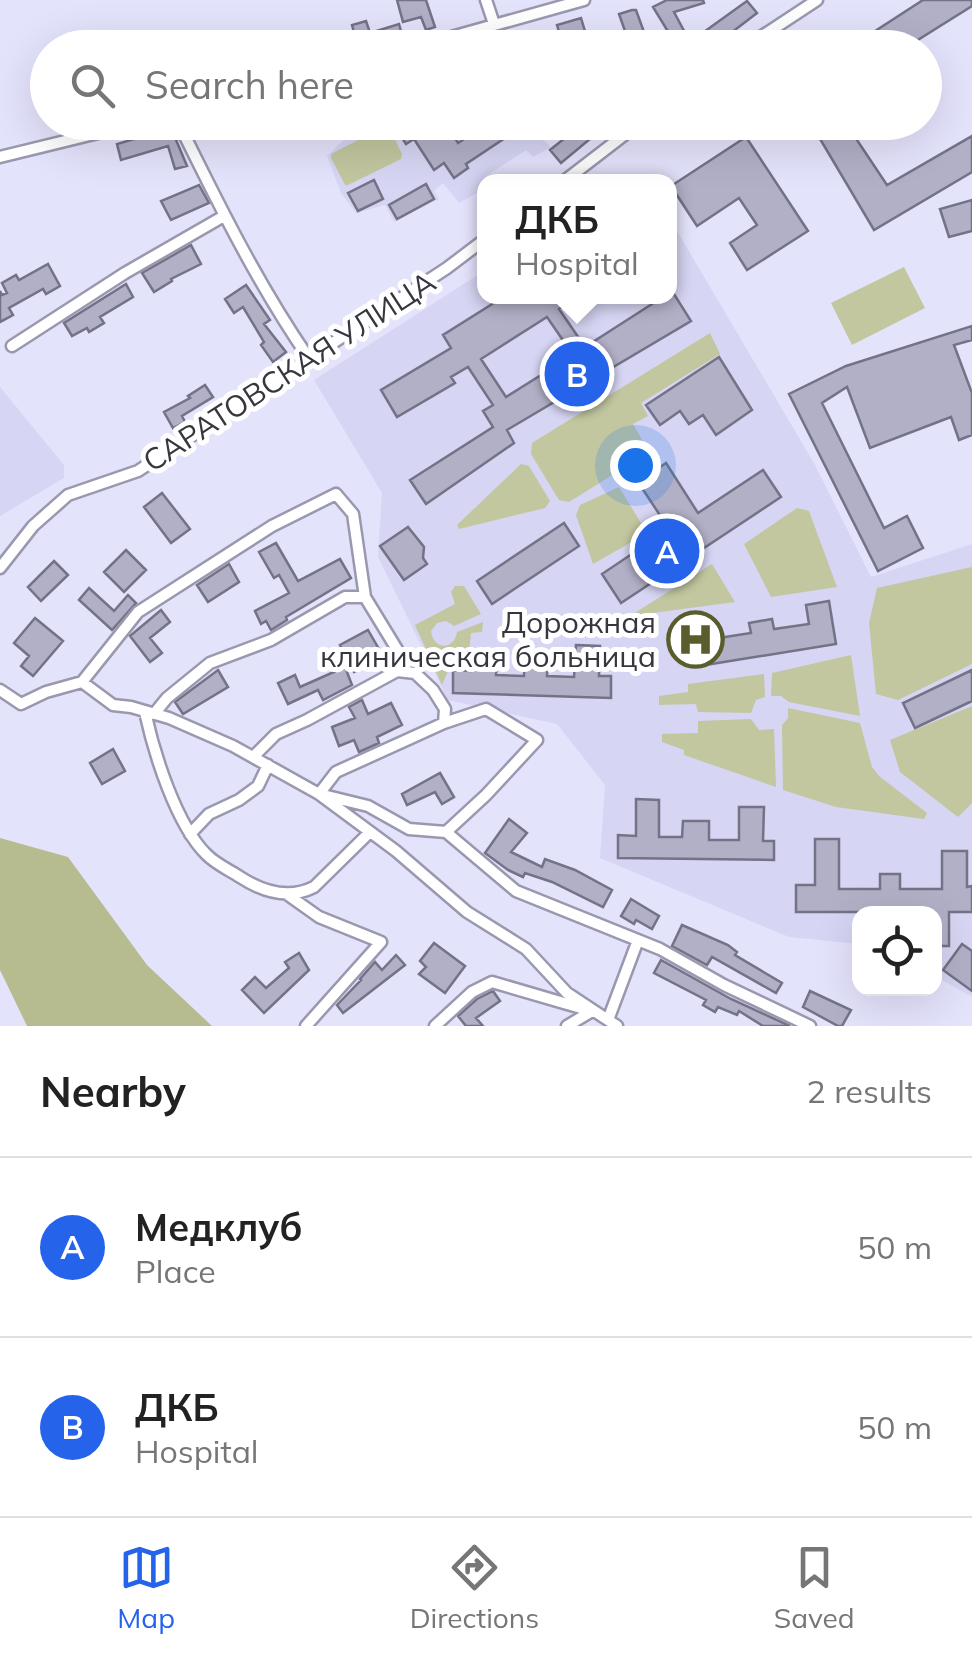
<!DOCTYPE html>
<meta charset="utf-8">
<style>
:root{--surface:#fff;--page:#f2f2f2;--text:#222;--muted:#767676;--line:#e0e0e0;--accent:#2563eb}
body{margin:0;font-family:Mulish,sans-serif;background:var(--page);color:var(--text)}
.controls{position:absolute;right:30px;bottom:30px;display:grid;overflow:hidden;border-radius:20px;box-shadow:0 10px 40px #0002}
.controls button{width:90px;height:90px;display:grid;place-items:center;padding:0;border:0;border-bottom:2px solid var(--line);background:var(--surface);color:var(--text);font:50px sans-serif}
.you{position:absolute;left:635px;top:465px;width:35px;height:35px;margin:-25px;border:8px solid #fff;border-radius:50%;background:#1a73e8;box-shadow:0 0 0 15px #1a73e833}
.badge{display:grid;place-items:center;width:65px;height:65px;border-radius:50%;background:var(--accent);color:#fff;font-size:32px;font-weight:700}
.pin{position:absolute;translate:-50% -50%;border:5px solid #fff;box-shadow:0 2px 10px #0006}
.popup{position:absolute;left:477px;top:174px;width:200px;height:130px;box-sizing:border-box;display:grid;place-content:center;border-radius:20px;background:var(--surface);filter:drop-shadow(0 2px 8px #0005);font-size:32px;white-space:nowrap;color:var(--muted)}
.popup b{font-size:38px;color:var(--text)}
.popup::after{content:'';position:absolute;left:50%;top:100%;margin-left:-20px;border:20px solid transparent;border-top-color:var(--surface)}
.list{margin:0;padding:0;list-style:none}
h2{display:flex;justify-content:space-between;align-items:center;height:130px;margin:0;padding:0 40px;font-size:42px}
h2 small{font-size:32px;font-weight:400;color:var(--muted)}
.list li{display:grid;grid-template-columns:65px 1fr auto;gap:30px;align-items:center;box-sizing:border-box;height:180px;padding:0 40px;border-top:2px solid var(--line)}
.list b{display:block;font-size:38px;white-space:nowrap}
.list p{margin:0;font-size:32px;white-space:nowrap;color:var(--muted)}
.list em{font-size:32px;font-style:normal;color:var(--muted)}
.icon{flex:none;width:55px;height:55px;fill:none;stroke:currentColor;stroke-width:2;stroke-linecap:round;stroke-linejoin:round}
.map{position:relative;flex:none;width:972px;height:1026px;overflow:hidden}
.search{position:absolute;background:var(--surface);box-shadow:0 10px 40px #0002;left:30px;right:30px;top:30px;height:110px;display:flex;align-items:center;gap:25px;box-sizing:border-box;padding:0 35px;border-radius:55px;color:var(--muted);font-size:38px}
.sheet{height:490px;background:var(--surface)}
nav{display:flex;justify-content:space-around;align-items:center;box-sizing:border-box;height:140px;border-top:2px solid var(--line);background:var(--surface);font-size:28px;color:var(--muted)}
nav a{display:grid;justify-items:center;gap:5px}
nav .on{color:var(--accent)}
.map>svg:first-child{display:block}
.built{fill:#d6d5f3}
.green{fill:#c2c7a0}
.forest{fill:#b7bc90}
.building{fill:#b1b0c7;stroke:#737287;stroke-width:2.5;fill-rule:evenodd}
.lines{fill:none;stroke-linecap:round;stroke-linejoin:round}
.minor-casing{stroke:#9998ae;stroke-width:15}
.minor{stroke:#fff;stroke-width:10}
.labels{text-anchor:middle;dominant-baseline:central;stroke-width:10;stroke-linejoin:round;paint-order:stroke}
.street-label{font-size:30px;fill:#36363f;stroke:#fff}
.poi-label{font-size:30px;fill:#36363f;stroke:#fff;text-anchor:end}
</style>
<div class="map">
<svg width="972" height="1026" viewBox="0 0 972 1026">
<rect width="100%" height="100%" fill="#e4e3fc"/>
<path class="built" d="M361 123H556L541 137 551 147 533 157 526 150 486 176 488 181 484 182V189L459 203 443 183 434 191 439 199 394 222 385 205 356 213 341 193 327 156Z
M670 219 815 465 871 577 972 544V997L935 976 934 914H860L859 944 789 937 600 858 605 785 557 724 448 700 378 557 382 493 314 380 484 271V296H670Z
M0 387 64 465V478L0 516Z"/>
<path class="green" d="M385 126 389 127 402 154 401 159 348 185H345L331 158V154Z
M904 267 925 308 852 345 831 303Z
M710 333 720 354 641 403 648 416 633 424 645 445 646 454 569 502 559 500 531 454 532 443Z
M521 464 529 466 550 501 545 508 459 529 457 525Z
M619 487 644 528V535L593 564 576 515 580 505Z
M797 508 809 511 837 587 771 597 744 544Z
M712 564 735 602 630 616Z
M972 567V664L898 700 876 694 869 623 877 588Z
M455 586H464L481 614 454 626 446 621 437 623 431 631C433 650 454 651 457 632L483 622 482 632 471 633 469 655 451 664 442 685 415 625 455 604 451 592Z
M851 655 860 716 789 702 781 696H771L772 673Z
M764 674 765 697 756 700 751 713 698 712 696 704 659 705V696L688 692V684Z
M972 706V803L958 817 900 772 890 740Z
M788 708 860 723 872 767 879 776 927 813 924 819 836 807 783 790 782 725 788 718Z
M751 719 759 730 774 729 776 787 684 755V750L662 742V734L698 733V721Z"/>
<path class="forest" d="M0 838 68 857 147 965 212 1026H27L0 970Z"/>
<path class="building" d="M397 0H426L435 27 426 30 421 17 403 22Z
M667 0H703L704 3 674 12 690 42 747 1 757 13 727 36 731 42 722 48H678L653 7Z
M923 0H972V6L905 48H849Z
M632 10H636L648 43 637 48H631L619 14Z
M581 18 587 38 563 45 557 25Z
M366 21 370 33 399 24 402 35 358 46 352 25Z
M392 122H445L458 143 490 122H529L466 164 468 168 454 178 444 163 434 170 414 139 406 144Z
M585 122H609L588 137 590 139 561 163 550 150Z
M810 122H845L887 185 972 136V172L874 230Z
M171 128 187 166 175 169 168 146 121 160 117 144 138 138 137 135 151 132V134Z
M746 137 808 231 747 270 730 243 757 225 739 198 697 226 671 186Z
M374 180 383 199 358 211 348 193Z
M426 184 434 199 397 219 389 205Z
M199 185 209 203 171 220 161 201Z
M972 200V231L949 237 940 209Z
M191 245 201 264 171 279 172 281 154 292 142 273Z
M48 264 60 286 46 294 43 289 9 308 13 315 0 322V291L2 295 7 293 2 283 16 275 19 280Z
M126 284 133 297 100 317 104 323 89 332 87 328 72 336 64 323Z
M246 285 270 320 264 324 286 352 273 362 261 345 264 342 243 307 234 313 225 299Z
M672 291 691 321 507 430 514 443 426 504 410 480 493 427 483 411 493 405 468 367 451 377 455 383 397 417 381 390 451 348 443 335 505 296H579L559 309 585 347 652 304 646 296H670ZM547 317 573 355 506 397 481 359Z
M972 326V340L954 345 972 393V435L959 440 951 417 870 448 847 387 822 403 884 528 907 516 923 548 878 571 789 394 846 366Z
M719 357 752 410 716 435 703 415 689 424 680 411 660 425 646 405Z
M205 385 213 397 182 416 185 422 173 428 164 412 190 398 188 396Z
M666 463 698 513 763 470 781 497 621 603 602 574 669 529 638 482Z
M162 493 190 529 171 543 144 507Z
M564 523 579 546 492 604 477 581Z
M408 527 424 547 423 558 427 564 404 580 380 546Z
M276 543 298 581 340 559 351 578 286 617 287 620 271 630 266 621 261 624 255 611 289 593 279 575 274 578 259 552Z
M126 550 146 570 124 592 104 572Z
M54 561 68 575 41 601 28 587Z
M229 564 239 582 208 602 197 585Z
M89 588 114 611 128 595 136 603 112 630 79 600Z
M829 601 836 644 693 667 686 628 709 624 712 639 751 633 749 623 760 621 772 619 774 629 809 624 806 605Z
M161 610 170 622 150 638 162 653 150 662 130 636Z
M35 618 63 641 33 676 21 666 29 656 14 643Z
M368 630 383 656 354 672 340 645Z
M576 645 600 646 599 676H611V698L453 693V670L470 671V659L497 660 496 675 524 676 525 650 548 651 547 676 574 677Z
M345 667 352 685 323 700 318 690 288 704 278 683 295 675 300 687Z
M218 670 228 687 183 714 175 702Z
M972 670V701L915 728 903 703Z
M362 700 368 714 391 703 402 725 377 737 379 743 359 752 354 740 339 746 332 727 355 718 349 707Z
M113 749 125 771 102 784 90 763Z
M440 773 454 797 442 804 435 792 407 805 402 794Z
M636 799 659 800V837H682L683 821H709V840H739V807H764L763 841H774V860L618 858V835L636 836Z
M509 819 527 833 511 852 542 867 545 859 575 870 612 890 603 907 552 882 525 873 523 877 508 870 485 853Z
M815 839H839V889H880V874H900V889H942V851H967V887L972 886V912H949V946H934V912H796V885H815Z
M631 899 659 916 652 929 636 920 634 924 621 916Z
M682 925 728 945 737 952 735 955 782 983 776 993 712 957 707 965 672 946Z
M434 943 465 966 445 993 419 974 426 967 420 961Z
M962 944 972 951V991L943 970Z
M299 953 309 970 264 1013 242 990 255 977 266 988 289 968 285 962Z
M396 955 405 965 343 1013 337 1005 361 980 360 979 375 962 382 970Z
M661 960 731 999 790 1026H763L739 1011 737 1015 718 1007 715 1012 703 1005 706 1000 654 973Z
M493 991 500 1001 476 1018 483 1026H466L458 1016 477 999Z
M810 991 851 1010 842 1026H838L803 1007Z"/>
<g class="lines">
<defs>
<path id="minor" d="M486 0 494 24
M412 48 584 0
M744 48 817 0
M178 122C218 203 257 283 308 357
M0 157 143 122
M563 182 641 122
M12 346 125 273 224 216
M0 568 33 526 68 495 138 471 447 268 484 240
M397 671 415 673 433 690 445 709 444 723 336 772 319 794 368 806 409 829 446 832 516 891 660 949 724 985 810 1026
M82 682 138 612 272 526 336 494 353 514 365 597 401 656 397 671
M0 690 21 704 46 692 82 682 113 705 131 707 169 718 233 746 319 794 396 851 467 912 526 949 567 993 617 1026
M145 712C154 753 176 825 207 855 216 864 229 870 240 877 263 892 288 900 314 887L370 832
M154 714 167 698 210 663 271 640 345 597H365
M444 723 486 709 537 740 486 795 446 832
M253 757 276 734 307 720 397 671
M190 834 209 814 239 800 258 786 268 765
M288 895 319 917 381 942 306 1026
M608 1020 638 940
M435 1026 472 992 492 982 581 1008
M567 1026 592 1011"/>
</defs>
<use href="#minor" class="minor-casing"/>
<use href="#minor" class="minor"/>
</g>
<defs>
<symbol id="hospital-ring" viewBox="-11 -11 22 22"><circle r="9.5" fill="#fff" stroke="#595d2b" stroke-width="1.5"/><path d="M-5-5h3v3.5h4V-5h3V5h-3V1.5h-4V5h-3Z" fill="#595d2b"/></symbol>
</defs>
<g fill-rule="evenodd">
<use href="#hospital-ring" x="664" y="608" width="63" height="63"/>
</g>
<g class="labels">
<g class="street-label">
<text transform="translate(289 371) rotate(-33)">САРАТОВСКАЯ УЛИЦА</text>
</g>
<g class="poi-label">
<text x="656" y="622">Дорожная<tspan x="656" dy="34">клиническая больница</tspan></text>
</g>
</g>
</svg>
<div class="controls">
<button><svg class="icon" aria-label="locate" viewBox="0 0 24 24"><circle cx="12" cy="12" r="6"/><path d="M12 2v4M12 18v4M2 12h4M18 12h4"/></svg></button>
</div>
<div class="you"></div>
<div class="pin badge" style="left:667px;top:551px">A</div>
<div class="pin badge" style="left:577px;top:374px">B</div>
<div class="popup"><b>ДКБ</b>Hospital</div>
<div class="search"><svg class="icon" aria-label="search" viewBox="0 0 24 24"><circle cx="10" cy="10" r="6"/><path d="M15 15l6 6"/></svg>Search here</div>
</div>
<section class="sheet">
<h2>Nearby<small>2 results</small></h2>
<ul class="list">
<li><span class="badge">A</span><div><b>Медклуб</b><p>Place</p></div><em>50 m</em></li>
<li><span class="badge">B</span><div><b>ДКБ</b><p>Hospital</p></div><em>50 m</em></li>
</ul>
</section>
<nav>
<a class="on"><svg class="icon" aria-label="map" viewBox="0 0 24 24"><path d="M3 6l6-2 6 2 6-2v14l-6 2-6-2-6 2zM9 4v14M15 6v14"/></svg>Map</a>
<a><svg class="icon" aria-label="directions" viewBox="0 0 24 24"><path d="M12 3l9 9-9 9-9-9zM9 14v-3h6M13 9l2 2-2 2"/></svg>Directions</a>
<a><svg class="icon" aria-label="saved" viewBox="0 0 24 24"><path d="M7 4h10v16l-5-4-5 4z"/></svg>Saved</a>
</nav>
